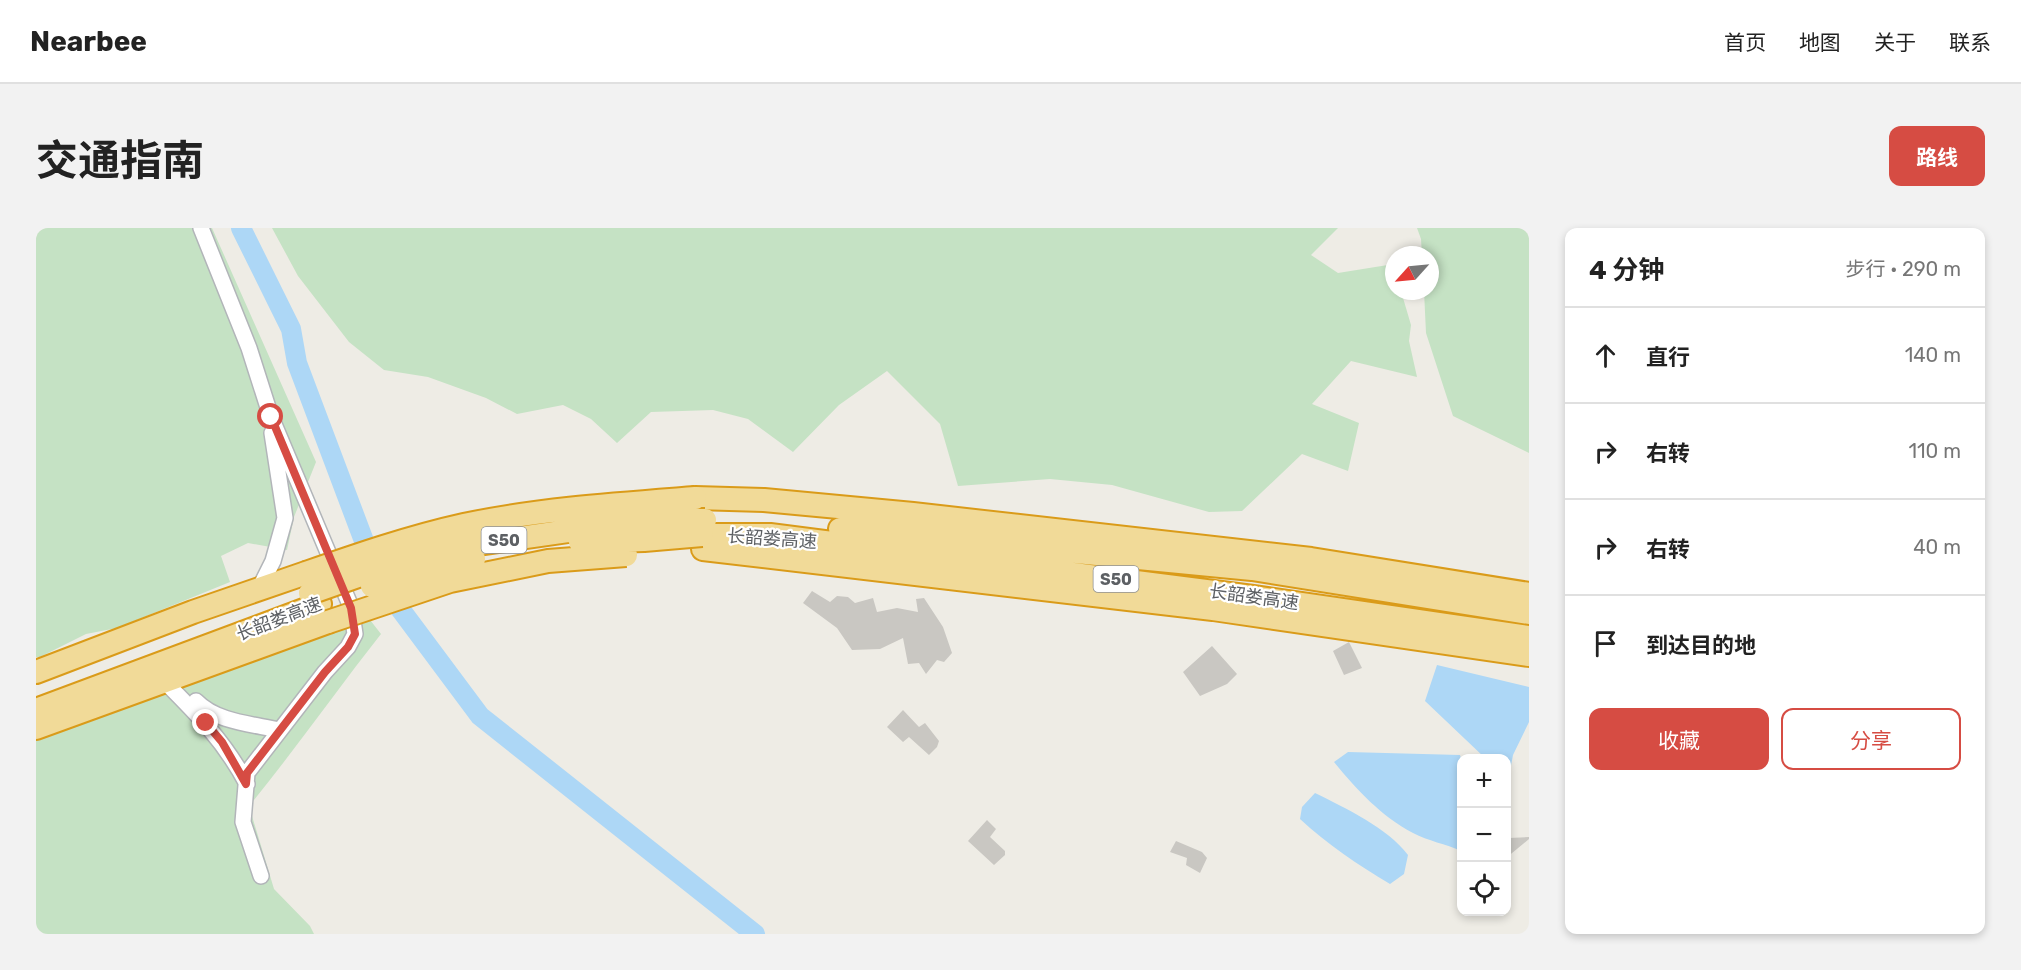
<!DOCTYPE html>
<html lang="zh">
<meta charset="utf-8">
<style>
:root{--surface:#fff;--page:#f2f2f2;--text:#222;--muted:#767676;--line:#e0e0e0;--accent:#d64c43}
body{margin:0;font-family:Rubik,"Noto Sans SC",sans-serif;background:var(--page);color:var(--text)}
.controls{position:absolute;right:18px;bottom:18px;display:grid;overflow:hidden;border-radius:12px;box-shadow:0 3px 9px #0003}
.controls button{width:54px;height:54px;display:grid;place-items:center;padding:0;border:0;border-bottom:2px solid var(--line);background:var(--surface);color:var(--text);font:30px sans-serif}
.compass{position:absolute;left:1349px;top:18px;width:54px;height:54px;border-radius:50%;background:var(--surface);box-shadow:0 3px 9px #0003;rotate:243deg}
.stop{position:absolute;width:18px;height:18px;margin:-14px;border:4px solid #d64c43;border-radius:50%;background:#fff}
.stop.end{background:#d64c43;border-color:#fff;box-shadow:0 2px 6px #0008}
.list{margin:0;padding:0;list-style:none}
h2{display:flex;justify-content:space-between;align-items:center;height:78px;margin:0;padding:0 24px;font-size:26px}
h2 small{font-size:20px;font-weight:400;color:var(--muted)}
.list li{display:grid;grid-template-columns:39px 1fr auto;gap:18px;align-items:center;box-sizing:border-box;height:96px;padding:0 24px;border-top:2px solid var(--line)}
.list b{display:block;font-size:22px;white-space:nowrap}
.list em{font-size:20px;font-style:normal;color:var(--muted)}
.actions{display:flex;gap:12px;padding:18px 24px}
.actions a{flex:1;padding:14px 0;border:2px solid var(--accent);border-radius:12px;text-align:center;font-size:21px;color:var(--accent)}
.actions .main{background:var(--accent);color:#fff}
.icon{flex:none;width:33px;height:33px;fill:none;stroke:currentColor;stroke-width:2;stroke-linecap:round;stroke-linejoin:round}
.map{position:relative;flex:none;width:1493px;height:706px;overflow:hidden;border-radius:12px}
header{display:flex;align-items:center;gap:36px;box-sizing:border-box;height:84px;padding:0 30px;background:var(--surface);border-bottom:2px solid var(--line)}
header strong{font-size:28px}
nav{display:flex;gap:33px;margin-inline-start:auto;font-size:21px}
.intro{display:flex;align-items:center;justify-content:space-between;box-sizing:border-box;height:144px;padding:0 36px}
h1{margin:0;font-size:42px}
.button{padding:15px 27px;border-radius:12px;background:var(--accent);color:#fff;font-size:21px;font-weight:700}
main{display:flex;gap:36px;padding:0 36px}
aside{flex:1;background:var(--surface);border-radius:12px;box-shadow:0 3px 9px #0003}
.map>svg:first-child{display:block}
.green{fill:#c5e2c4}
.water{fill:#add7f6}
.lines{fill:none;stroke-linecap:round;stroke-linejoin:round}
.river{stroke:#add7f6;stroke-width:20}
.building{fill:#c9c7c2}
.minor-casing{stroke:#b2b5b9;stroke-width:18}
.highway-casing{stroke:#da9b19;stroke-width:26}
.minor{stroke:#fff;stroke-width:15}
.highway{stroke:#f1da98;stroke-width:22}
.highway-bridge-casing{stroke:#da9b19;stroke-width:26;stroke-linecap:butt}
.highway-bridge{stroke:#f1da98;stroke-width:22}
.route{stroke:#d64c43;stroke-width:8}
.labels{text-anchor:middle;dominant-baseline:central;stroke-width:4.5;stroke-linejoin:round;paint-order:stroke}
.shield{fill:#fff;stroke:#8e9092;stroke-width:1.5}
.shield-label{font-size:16px;font-weight:bold;fill:#5d6064}
.street-label{font-size:18px;fill:#5d6064;stroke:#fff}
</style>
<header>
<strong>Nearbee</strong>
<nav><a>首页</a><a>地图</a><a>关于</a><a>联系</a></nav>
</header>
<div class="intro"><h1>交通指南</h1><a class="button">路线</a></div>
<main>
<div class="map">
<svg width="1493" height="706" viewBox="0 0 1493 706">
<rect width="100%" height="100%" fill="#eeece5"/>
<path class="green" d="M0 0H176L280 234 258 289 251 322 212 315 185 328 194 354 81 400 50 406 4 429H0Z
M236 0H1302L1275 27 1302 45 1358 36V63H1365L1375 97 1373 113 1381 149 1315 133 1276 176 1323 195 1312 243 1266 226 1206 283 1173 284 1076 257 1014 251 922 258 904 196 851 143 803 177 757 224 712 191 677 182 615 184 581 215 555 191 527 177 481 186 450 170 392 149 348 142 313 114 262 48Z
M1381 0H1493V225L1417 188 1390 105 1388 63H1394V27H1386L1385 11Z
M331 388 345 406C300 463 259 522 213 578L238 661 274 698 278 706H0V512L112 468Z"/>
<path class="water" d="M1401 437 1493 459V494L1477 527 1474 543 1471 542 1470 530H1449L1389 473Z
M1312 524 1424 527 1426 534 1425 623C1410 616 1392 613 1377 605 1345 588 1321 562 1298 534Z
M1279 565C1309 580 1352 600 1372 627L1368 646 1354 656C1322 637 1291 616 1264 591L1266 579Z"/>
<g class="lines">
<path class="river" d="M205 0 255 101 261 135 328 313 365 382 444 488 719 706"/>
</g>
<path class="building" d="M776 363 794 374 801 368 812 369 819 375 837 370 841 384 861 380 882 384 880 371 888 370 907 399 916 425 908 434 901 432 890 446 883 435 872 436 867 410 844 421 816 422 801 400 767 375Z
M1313 414 1326 440 1308 447 1297 423Z
M1176 418 1201 446 1191 456 1164 468 1147 444Z
M867 482 883 499 889 495 903 513 901 519 893 527 873 509 867 514 851 499Z
M951 592 960 601 954 609 969 623V627L958 637 932 613Z
M1493 609V611L1470 630 1473 610Z
M1140 613 1166 624 1171 630 1164 645 1150 637 1151 630 1134 624Z"/>
<g class="lines">
<defs>
<path id="minor" d="M165 0 213 120 235 189 315 379 319 406 312 419 289 444 211 545 207 594 225 648
M223 361 237 333 249 290 236 205
M129 454C161 486 189 514 211 556
M160 473C180 494 216 496 243 502"/>
<path id="highway" d="M659 270 728 272 877 286 1275 331 1493 366
M804 301 1216 341 1493 385
M666 307H734L1217 369 1493 409
M667 321 1177 381 1493 427
M0 444 157 384 270 345
M0 482 284 376
M0 500 292 394"/>
</defs>
<use href="#minor" class="minor-casing"/>
<use href="#highway" class="highway-casing"/>
<use href="#minor" class="minor"/>
<use href="#highway" class="highway"/>
<defs>
<path id="highway-bridge" d="M544 314 608 312 666 307
M270 345C322 327 374 309 428 297 504 281 581 276 659 270
M336 358 415 335 438 331
M274 365 393 323 609 292H669
M292 394 414 353 512 333 590 327"/>
</defs>
<use href="#highway-bridge" class="highway-bridge-casing"/>
<use href="#highway-bridge" class="highway-bridge"/>
</g>
<g class="lines">
<path class="route" d="M170 495 186 514 210 556 211 545 289 444 312 419 319 406 315 380 235 189"/>
</g>
<g class="labels">
<g class="shield">
<rect x="445.5" y="299" width="45" height="26" rx="4.5"/>
<rect x="1057.5" y="338" width="45" height="26" rx="4.5"/>
</g>
<g class="shield-label">
<text x="468" y="312">S50</text>
<text x="1080" y="351">S50</text>
</g>
<g class="street-label">
<text transform="translate(736 311) rotate(4)">长韶娄高速</text>
<text transform="translate(1218 369) rotate(8)">长韶娄高速</text>
<text transform="translate(243 391) rotate(-21)">长韶娄高速</text>
</g>
</g>
</svg>
<div class="controls">
<button>+</button>
<button>−</button>
<button><svg class="icon" aria-label="locate" viewBox="0 0 24 24"><circle cx="12" cy="12" r="6"/><path d="M12 2v4M12 18v4M2 12h4M18 12h4"/></svg></button>
</div>
<svg class="compass" viewBox="-18 -18 36 36"><path d="M0-13l5 13h-10z" fill="#e53935"/><path d="M0 13l5-13h-10z" fill="#767676"/></svg>
<div class="stop" style="left:235px;top:189px"></div>
<div class="stop end" style="left:170px;top:495px"></div>
</div>
<aside>
<h2>4 分钟<small>步行 · 290 m</small></h2>
<ul class="list">
<li><svg class="icon" aria-label="ahead" viewBox="0 0 24 24"><path d="M12 20V5M6 11l6-6 6 6"/></svg><div><b>直行</b></div><em>140 m</em></li>
<li><svg class="icon" aria-label="right" viewBox="0 0 24 24"><path d="M7 20v-9h11M14 6l5 5-5 5"/></svg><div><b>右转</b></div><em>110 m</em></li>
<li><svg class="icon" aria-label="right" viewBox="0 0 24 24"><path d="M7 20v-9h11M14 6l5 5-5 5"/></svg><div><b>右转</b></div><em>40 m</em></li>
<li><svg class="icon" aria-label="arrive" viewBox="0 0 24 24"><path d="M6 21V4h12l-3 4 3 4H6"/></svg><div><b>到达目的地</b></div></li>
</ul>
<div class="actions"><a class="main">收藏</a><a>分享</a></div>
</aside>
</main>
